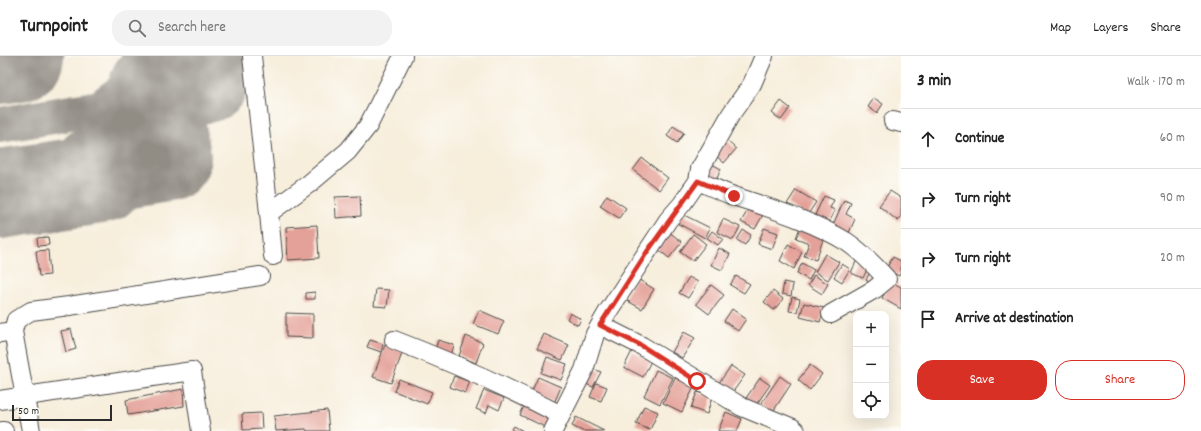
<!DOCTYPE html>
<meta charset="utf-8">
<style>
:root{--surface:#fff;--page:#f2f2f2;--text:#222;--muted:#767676;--line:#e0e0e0;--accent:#d93025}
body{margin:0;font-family:Dekko,sans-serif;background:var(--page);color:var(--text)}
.controls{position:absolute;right:12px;bottom:12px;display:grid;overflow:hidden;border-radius:8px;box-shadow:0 4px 16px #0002}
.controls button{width:36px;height:36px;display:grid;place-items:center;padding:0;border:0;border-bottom:1px solid var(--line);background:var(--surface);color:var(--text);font:20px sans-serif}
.scale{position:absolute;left:12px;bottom:10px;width:100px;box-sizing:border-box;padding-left:4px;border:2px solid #2b2b2b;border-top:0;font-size:11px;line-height:14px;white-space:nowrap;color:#2b2b2b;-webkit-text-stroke:3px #fdfcf7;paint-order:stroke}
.stop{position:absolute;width:12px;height:12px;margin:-9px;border:3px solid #d93025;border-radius:50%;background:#fff}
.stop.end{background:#d93025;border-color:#fff;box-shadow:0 1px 4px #0008}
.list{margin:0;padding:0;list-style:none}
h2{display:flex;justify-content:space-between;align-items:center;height:52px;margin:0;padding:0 16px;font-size:17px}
h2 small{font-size:13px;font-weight:400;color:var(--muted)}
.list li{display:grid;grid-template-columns:26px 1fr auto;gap:12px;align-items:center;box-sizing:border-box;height:60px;padding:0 16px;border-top:1px solid var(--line)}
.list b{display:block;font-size:15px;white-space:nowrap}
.list em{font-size:13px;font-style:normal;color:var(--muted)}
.actions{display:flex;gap:8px;padding:12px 16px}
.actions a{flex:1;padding:9px 0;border:1px solid var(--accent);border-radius:16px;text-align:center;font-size:14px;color:var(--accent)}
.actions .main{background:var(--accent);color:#fff}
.icon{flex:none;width:22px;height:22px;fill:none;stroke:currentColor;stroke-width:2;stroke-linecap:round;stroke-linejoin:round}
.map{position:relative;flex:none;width:901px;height:375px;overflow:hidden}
header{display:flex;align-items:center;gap:24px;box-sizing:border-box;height:56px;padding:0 20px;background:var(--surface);border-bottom:1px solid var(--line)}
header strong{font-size:19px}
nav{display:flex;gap:22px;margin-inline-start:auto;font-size:14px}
.search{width:280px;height:36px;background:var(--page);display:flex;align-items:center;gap:10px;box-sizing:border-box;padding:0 14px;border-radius:16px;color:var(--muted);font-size:15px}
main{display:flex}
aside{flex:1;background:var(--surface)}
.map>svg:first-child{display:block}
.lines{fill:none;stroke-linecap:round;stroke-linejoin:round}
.taxiway{stroke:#918c84;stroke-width:36}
.runway{stroke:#918c84;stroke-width:90}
.building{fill:#e4a199}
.minor-casing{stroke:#4a4846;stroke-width:20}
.minor{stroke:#fff;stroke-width:18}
.route{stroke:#d93025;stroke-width:5}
</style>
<header>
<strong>Turnpoint</strong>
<div class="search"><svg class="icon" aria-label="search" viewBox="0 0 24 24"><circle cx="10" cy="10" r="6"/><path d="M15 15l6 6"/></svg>Search here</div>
<nav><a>Map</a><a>Layers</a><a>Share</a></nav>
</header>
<main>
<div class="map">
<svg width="901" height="375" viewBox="0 0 901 375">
<rect width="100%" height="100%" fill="#fdfcf7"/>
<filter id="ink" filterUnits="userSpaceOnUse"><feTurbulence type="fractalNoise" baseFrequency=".025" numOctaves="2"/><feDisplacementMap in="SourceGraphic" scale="8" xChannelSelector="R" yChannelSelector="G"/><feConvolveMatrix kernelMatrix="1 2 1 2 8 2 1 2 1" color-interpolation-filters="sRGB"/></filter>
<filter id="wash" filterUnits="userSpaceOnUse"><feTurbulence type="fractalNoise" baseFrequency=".012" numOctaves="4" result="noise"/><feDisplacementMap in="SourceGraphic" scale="16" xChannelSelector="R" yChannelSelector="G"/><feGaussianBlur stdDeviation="0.9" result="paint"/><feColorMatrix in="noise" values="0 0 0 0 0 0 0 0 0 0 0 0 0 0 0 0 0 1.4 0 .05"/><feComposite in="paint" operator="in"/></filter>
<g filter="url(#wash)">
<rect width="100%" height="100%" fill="#f7eedc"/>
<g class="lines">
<path class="taxiway" d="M0 69 100 52 159 7 172 0"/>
<path class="runway" d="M0 3 19 0
M0 138 100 123 98 112 166 101 154 30 205 22 202 0"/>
</g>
<g id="blocks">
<path class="building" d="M874 42 883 48 877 57 868 51Z
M781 45 790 52 781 64 772 57Z
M673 70 684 77 677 87 667 80Z
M725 83 736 93 724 107 713 97Z
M642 102 668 122 659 134 633 114Z
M710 107 721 113 714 129 702 124Z
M796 134 816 146 807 160 787 148Z
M890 135 901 142V161L898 165 879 150Z
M607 139 626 152 619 162 600 150Z
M360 140 361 160 336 162 335 141Z
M824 140 834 144 830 152 835 154 829 167 814 161Z
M844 144 851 147 846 158 855 163 848 179 832 171Z
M750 150 764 157 755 173 741 166Z
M682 158 710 172 705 182 677 167Z
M723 163 740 171 733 184 717 176Z
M317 169 319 202 288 204 286 171Z
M801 169 825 178 816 204 804 200 809 187 796 182Z
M764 172 778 177 772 193 758 188Z
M743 174 751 179 745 189 737 184Z
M668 175 682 186 669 202 655 191Z
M712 175 723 183 718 189 707 182Z
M693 178 706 188 693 205 680 196Z
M48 181 49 189 38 190 37 182Z
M788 188 802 196 794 213 780 205Z
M719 192 730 198 722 214 711 209Z
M48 194 50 219 39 220 36 195Z
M825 198 839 206 828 224 815 216Z
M858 201 870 207 863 222 851 217Z
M893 201 901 205V216L899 220 886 213Z
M802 207 814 214 809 224 797 217Z
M842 208 850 213 842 226 834 221Z
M870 216 877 219 873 228 866 224Z
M814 219 828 228 822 238 808 229Z
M736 220 750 228 744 237 730 229Z
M689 221 698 226 688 242 679 237Z
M636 222 654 233 642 253 624 243Z
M784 226 793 228 791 240 782 238Z
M891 226 901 231V253L882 242Z
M711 229 724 239 709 258 696 248Z
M376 233 389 234 387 251 374 250Z
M773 235 783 243 774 254 764 246Z
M315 236V243H306V237Z
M792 241 800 243 797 256 789 255Z
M804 247 824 252 820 266 800 261Z
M732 253 746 263 738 275 724 265Z
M479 254 504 265 498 278 473 268Z
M286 257 313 258V282L286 281Z
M570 257 581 263 578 269 567 263Z
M71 273 76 293 66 296 61 275Z
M684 276 695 282 682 302 672 296Z
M544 278 569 289 562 304 537 293Z
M466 280 483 287 476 307 459 300Z
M370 284 383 288 381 296 367 291Z
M438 284 454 289 450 303 434 297Z
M385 289 403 295 391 327 373 321Z
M632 295 651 305 643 321 624 311Z
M547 301 567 308 561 324 541 317Z
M810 309 822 318 810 334 798 324Z
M731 310 745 319 732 337 718 328Z
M591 312 601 316 593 331 584 327Z
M656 314 673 322 660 348 644 340Z
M454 320 470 326 465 337 450 331Z
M780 320 791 328 772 357 760 349Z
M538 321 561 331 554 347 531 337Z
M675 322 694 331 682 356 663 347Z
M760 322 770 329 756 349 746 342Z
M399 323 432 336 427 348 394 335Z
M596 327 607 331 601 345 590 341Z
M183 333 184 350 128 359 126 344Z
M484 334 504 342 499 354 489 349 486 357 476 353Z
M697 336 712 341 707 358 691 352Z
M525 348 551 360 545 371 520 359Z
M644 350 658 356 650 374 636 368Z
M327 354 329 375H307L306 373 276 375 274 360Z
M726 356 742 363 737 375H718Z
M261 357 262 373 243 374 242 358Z
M576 361 604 375H582L572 370Z
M514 370 523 375H511Z"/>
</g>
</g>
<g filter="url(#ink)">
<use href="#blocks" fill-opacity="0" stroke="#4a4846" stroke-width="1"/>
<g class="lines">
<defs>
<path id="minor" d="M252 0 269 157
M893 65 901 67
M698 125C710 130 722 136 734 140 772 153 813 165 847 186 862 196 875 210 887 223L875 233 831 258
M273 200 269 157 310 127 348 95 368 70 403 0
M600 269 642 290 742 351 793 372 796 375
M13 275 16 264 31 255 69 250 260 220
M0 277 13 275 31 375
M394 284C451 306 507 331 561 359
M0 344 192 315 201 375
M2 375H4
M553 375 584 314 595 278 607 257 668 164 682 148 698 125 700 113 731 58 752 28 764 0"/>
</defs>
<use href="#minor" class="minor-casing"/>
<use href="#minor" class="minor"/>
</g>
</g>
<g class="lines" filter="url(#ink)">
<path class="route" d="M697 325 642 290 600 269 647 196 698 125 734 140"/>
</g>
</svg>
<div class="controls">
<button>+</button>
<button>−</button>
<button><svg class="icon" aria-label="locate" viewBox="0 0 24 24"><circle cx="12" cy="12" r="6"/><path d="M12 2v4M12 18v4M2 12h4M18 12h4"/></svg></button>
</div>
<div class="scale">50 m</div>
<div class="stop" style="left:697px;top:325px"></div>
<div class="stop end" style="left:734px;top:140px"></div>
</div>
<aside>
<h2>3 min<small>Walk · 170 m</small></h2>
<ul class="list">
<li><svg class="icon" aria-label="ahead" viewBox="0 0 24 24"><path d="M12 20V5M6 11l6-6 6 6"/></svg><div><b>Continue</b></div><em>60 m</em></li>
<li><svg class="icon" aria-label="right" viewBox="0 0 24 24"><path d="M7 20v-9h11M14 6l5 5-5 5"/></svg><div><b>Turn right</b></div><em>90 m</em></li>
<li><svg class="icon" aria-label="right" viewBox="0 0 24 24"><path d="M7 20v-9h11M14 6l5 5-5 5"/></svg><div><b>Turn right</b></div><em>20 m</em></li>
<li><svg class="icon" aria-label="arrive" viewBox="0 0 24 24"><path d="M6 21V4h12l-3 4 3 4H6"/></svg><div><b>Arrive at destination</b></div></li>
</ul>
<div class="actions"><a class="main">Save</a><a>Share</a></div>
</aside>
</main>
